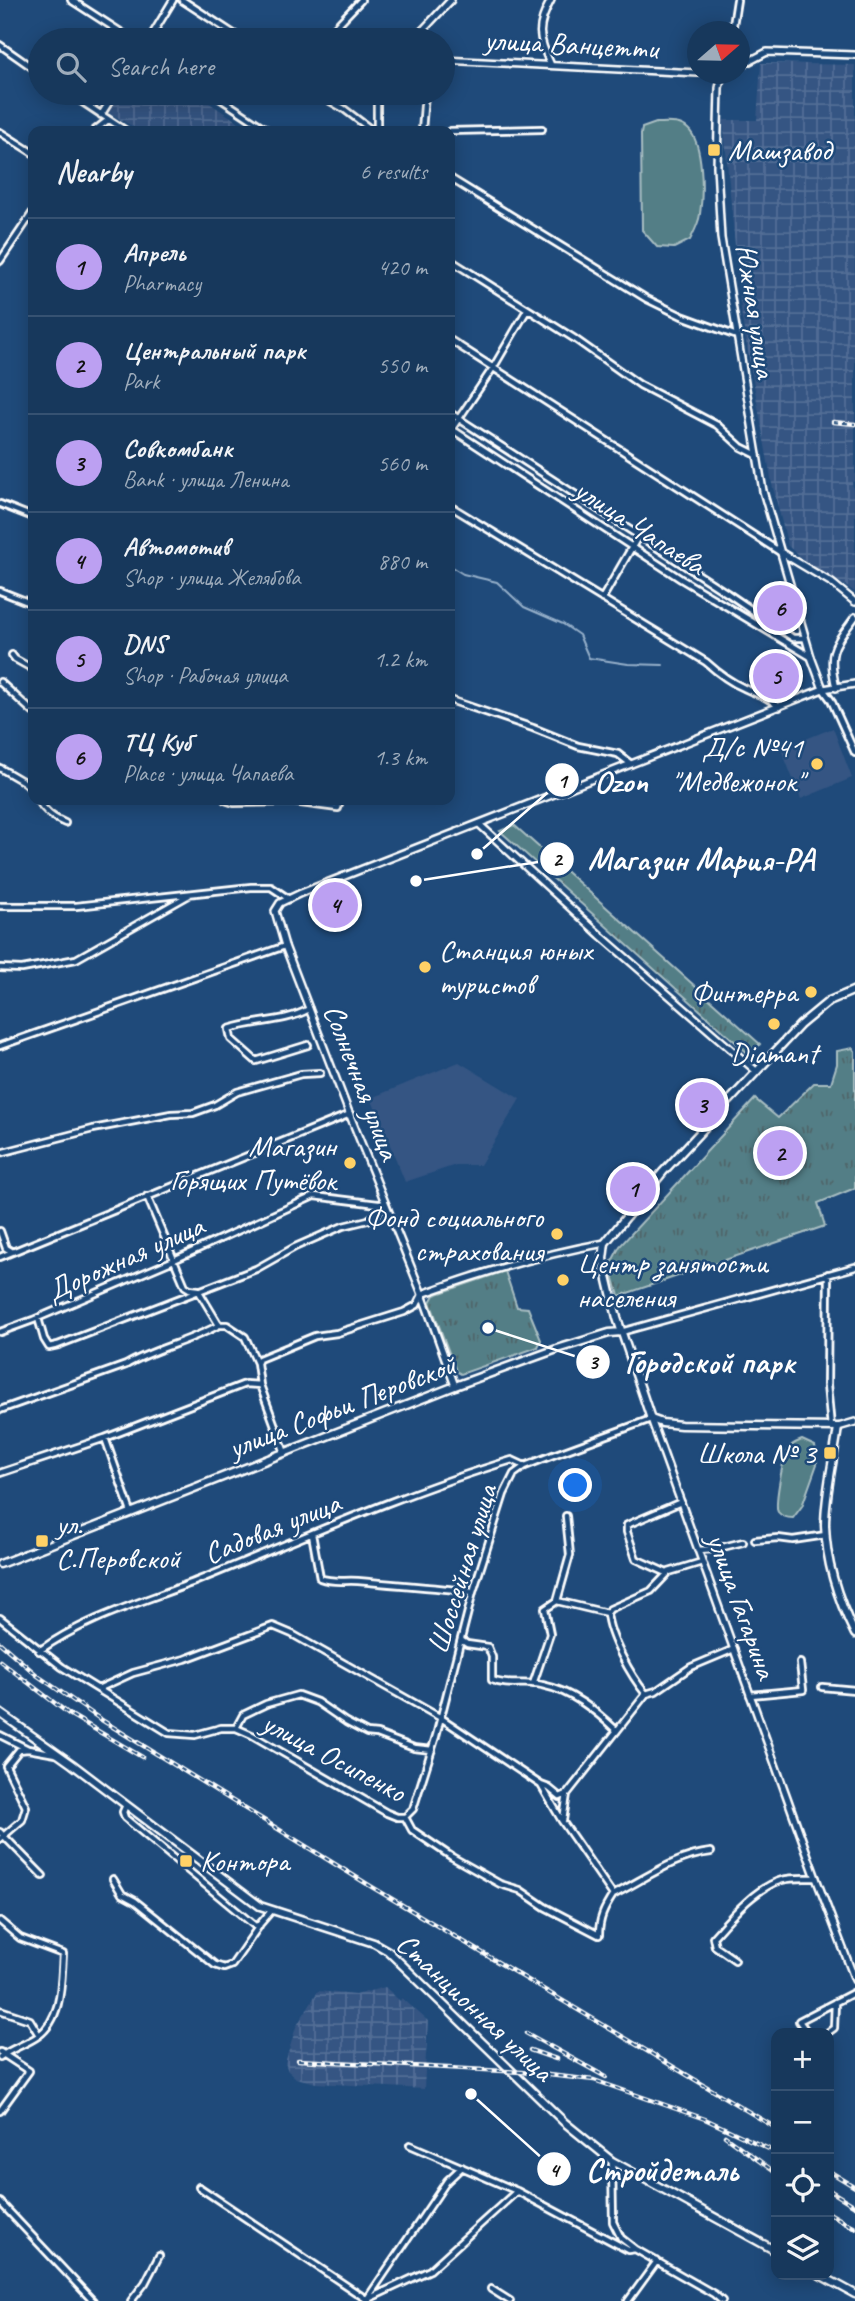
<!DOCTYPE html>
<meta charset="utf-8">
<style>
:root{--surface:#17385c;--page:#244365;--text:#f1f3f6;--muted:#9eacbb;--line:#365272;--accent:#bca0f2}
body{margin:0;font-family:Caveat,sans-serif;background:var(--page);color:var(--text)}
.controls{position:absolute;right:21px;bottom:21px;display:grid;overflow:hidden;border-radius:14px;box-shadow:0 4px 18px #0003}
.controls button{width:63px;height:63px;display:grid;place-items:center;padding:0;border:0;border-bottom:2px solid var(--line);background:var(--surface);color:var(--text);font:35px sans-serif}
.compass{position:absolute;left:687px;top:21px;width:63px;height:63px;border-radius:50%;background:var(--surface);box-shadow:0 4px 18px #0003;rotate:70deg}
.you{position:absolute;left:576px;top:1486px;width:24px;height:24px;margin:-18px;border:5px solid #fff;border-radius:50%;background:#1a73e8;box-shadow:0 0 0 10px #1a73e833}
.badge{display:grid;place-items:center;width:46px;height:46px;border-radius:50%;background:var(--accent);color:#111;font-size:23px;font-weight:700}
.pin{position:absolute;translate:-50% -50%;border:4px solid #fff;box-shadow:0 2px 7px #0006}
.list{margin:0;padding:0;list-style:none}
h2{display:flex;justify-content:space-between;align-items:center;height:91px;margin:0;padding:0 28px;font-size:30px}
h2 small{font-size:23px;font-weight:400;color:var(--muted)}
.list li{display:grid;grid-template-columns:46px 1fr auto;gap:21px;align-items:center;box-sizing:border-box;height:98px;padding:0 28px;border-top:2px solid var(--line)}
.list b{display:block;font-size:26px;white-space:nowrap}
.list p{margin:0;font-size:23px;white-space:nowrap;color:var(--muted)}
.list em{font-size:23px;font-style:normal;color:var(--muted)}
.icon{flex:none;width:38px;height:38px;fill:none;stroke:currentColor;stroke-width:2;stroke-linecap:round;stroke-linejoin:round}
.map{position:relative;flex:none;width:855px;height:2301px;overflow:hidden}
.search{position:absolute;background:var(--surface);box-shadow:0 4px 18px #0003;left:28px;top:28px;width:427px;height:77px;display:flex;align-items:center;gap:18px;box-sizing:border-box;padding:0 24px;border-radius:38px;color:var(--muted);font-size:26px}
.panel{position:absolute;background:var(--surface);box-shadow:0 4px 18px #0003;left:28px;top:126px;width:427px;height:679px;border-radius:14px}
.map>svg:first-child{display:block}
.built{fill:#345583}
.industrial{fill:url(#industrial-grid)}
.grass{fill:url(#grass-tufts);stroke:#a9bec2;stroke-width:2}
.garden{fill:#537e86;stroke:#a9bec2;stroke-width:2}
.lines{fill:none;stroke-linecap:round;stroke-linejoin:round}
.stream{stroke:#96b0ca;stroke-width:2}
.minor-casing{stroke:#fff;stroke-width:10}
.tertiary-casing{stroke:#fff;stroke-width:10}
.secondary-casing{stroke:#fff;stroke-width:11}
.minor{stroke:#1f4a7a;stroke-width:4.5}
.tertiary{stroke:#1f4a7a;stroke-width:5}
.secondary{stroke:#1f4a7a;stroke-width:6}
.rail-casing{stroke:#fff;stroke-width:4.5}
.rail{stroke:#1f4a7a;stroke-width:2;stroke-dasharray:5;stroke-linecap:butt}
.poi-dot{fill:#ffd166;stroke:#1f4a7a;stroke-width:2.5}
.labels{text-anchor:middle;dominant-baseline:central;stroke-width:5;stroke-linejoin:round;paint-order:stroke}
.street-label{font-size:30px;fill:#fff;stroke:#1f4a7a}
.poi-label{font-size:30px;fill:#fff;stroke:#1f4a7a;text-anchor:start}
.leader{fill:none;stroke:#fff;stroke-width:2.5}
.callout-dot{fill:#fff;stroke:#1f4a7a;stroke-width:2.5}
.mark-label{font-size:21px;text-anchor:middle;font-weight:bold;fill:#111}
.callout-label{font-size:32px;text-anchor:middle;font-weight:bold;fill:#fff;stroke:#1f4a7a;stroke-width:5;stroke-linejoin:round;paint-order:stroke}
</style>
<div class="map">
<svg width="855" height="2301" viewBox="0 0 855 2301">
<defs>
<pattern id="industrial-grid" width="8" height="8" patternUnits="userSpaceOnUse" patternTransform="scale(1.75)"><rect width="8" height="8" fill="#345583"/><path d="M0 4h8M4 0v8" fill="none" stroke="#526e96"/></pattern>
<pattern id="grass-tufts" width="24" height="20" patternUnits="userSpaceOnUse" patternTransform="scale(1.75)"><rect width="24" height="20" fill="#537e86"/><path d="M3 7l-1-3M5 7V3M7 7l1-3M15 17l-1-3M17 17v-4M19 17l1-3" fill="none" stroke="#506569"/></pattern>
</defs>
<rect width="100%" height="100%" fill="#1f4a7a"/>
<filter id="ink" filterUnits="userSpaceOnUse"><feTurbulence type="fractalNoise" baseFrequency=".0143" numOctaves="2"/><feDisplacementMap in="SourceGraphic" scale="14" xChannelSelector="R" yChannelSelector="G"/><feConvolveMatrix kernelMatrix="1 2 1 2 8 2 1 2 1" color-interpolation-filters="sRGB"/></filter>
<g filter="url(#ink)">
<path class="built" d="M833 728 852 778 801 799 781 749Z
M459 1062 520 1099 480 1165H456L405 1182 371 1098Z"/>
<path class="industrial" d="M761 63 855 65V481L852 482 855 504V592L805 561 788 546 772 484 742 319 723 120H757Z
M121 93H194L252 131H140L108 112Z
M385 1987 400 2001 402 1998 428 2021 424 2089 316 2083 296 2078 288 2071 285 2063 296 2027 318 1991 355 1995Z"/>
<path class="grass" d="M514 825 760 1044 750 1055 500 831Z
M853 1048 855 1051V1188L818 1203 825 1226 619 1296 610 1265 620 1246 755 1099 778 1118 814 1083H831L837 1064V1051Z
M505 1271 517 1307 528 1308 541 1340 538 1347 461 1374 456 1371 430 1302 434 1295Z"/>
<path class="garden" d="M656 123C667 123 679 121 688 129 704 143 703 194 700 214 699 223 694 232 690 240L674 248 657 247 642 230 641 134 642 128Z
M802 1440 815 1446 817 1464 802 1506 793 1518C788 1518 782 1517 778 1512 774 1505 783 1458 788 1449 791 1444 797 1442 802 1440Z"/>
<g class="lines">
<path class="stream" d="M450 566 463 574 497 582 524 607 563 624 579 635 589 658 628 664 663 665"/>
<defs>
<path id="minor" d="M71 0 133 40
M182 0 243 40
M732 32 737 0
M149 40 173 0
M323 40 361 0
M412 40 423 30
M0 45 40 73
M69 93 126 131
M212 93 269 131
M316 93 344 109 373 131
M377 93V131
M101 115 115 93
M94 131 108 120
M422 131 425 93
M450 131 542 129
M0 132 33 153
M450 178 647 299 682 316 737 336
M450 260 575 339 640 385 717 425 741 447 757 455
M0 261 33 212
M450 340 780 552
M450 413 727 593 793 638H805
M450 428 681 579 811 657
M451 430 493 368 527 310
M0 504 33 517
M450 506 706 662C717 672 730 682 744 688 758 695 766 695 779 707
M0 591 33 604
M602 599 639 535
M12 655 15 659 33 669
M0 682 33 712
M823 689 831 700 855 753
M450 700 533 728 578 746 618 754 631 764
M0 768 24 782 33 790
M38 800C45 812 53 818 65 823
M225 800 234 803 293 802 338 808 340 800
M0 906H76L251 887H271L289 899
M0 968 22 969 76 959 189 895
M308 1045 256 1061 231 1039 229 1029C255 1020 284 1023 309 1009
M0 1046 285 946
M0 1153 93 1129 171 1114 193 1113 215 1105 237 1092 301 1074 320 1073
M147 1196 185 1286 190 1289 198 1290 219 1325H227L245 1337 257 1363 260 1385 285 1453
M0 1231 6 1248 11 1251
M0 1257 350 1114
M828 1274 827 1385 831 1427
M38 1318 44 1339 49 1347 58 1345 256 1269 295 1247 343 1226 368 1220 377 1214 380 1204
M0 1332 33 1320 174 1260 314 1196 386 1205
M621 1332 855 1267
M257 1363 259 1359 315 1336 337 1333 404 1312 417 1305 422 1295
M0 1410 126 1365C155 1348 189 1342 219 1325
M105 1438 131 1512
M0 1473 105 1438 245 1384 260 1385
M312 1534 320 1578C333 1583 344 1580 358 1581 397 1585 435 1587 473 1592
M755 1540 778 1538 793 1540 826 1535
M698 1550 715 1549 743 1542
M667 1573 636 1559 627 1532V1525L681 1502
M557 1601 570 1555 566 1516
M607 1613C609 1637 631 1676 646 1694
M0 1618 62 1667 169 1733 195 1735 221 1728H236L252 1735 387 1813 397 1817H405
M461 1640 467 1644 488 1647 492 1657V1680C508 1687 525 1681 542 1685 572 1691 596 1711 617 1731
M39 1651C86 1617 146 1601 199 1580 302 1538 405 1492 512 1460L525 1466
M533 1684 550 1634 545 1609 557 1601 607 1613 610 1609 651 1591 669 1572 702 1562
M822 1687 855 1690
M98 1689 133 1673 185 1659 273 1626 292 1634 441 1718 541 1785
M750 1695 803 1690 800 1663
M236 1728 243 1715 266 1704 298 1695 317 1702 346 1722 367 1733 377 1734 414 1748 432 1750
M0 1735 28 1749 56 1754
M126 1805 123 1812 125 1818 255 1926 259 1925 272 1910
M405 1817 413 1809 436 1736 473 1592 504 1494 514 1474 525 1466 553 1455 651 1419
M405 1817 412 1830 452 1857 500 1884 520 1890 545 1907 599 1935C599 1919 604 1909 613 1895L562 1821 541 1785 549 1788 560 1797 567 1794
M563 1820 567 1794 646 1694 656 1691 691 1667 734 1649
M0 1832 43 1876
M0 1839 22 1820 26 1807 6 1766 19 1750 28 1749
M113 1879 122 1894 135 1901 215 1965 224 1968 232 1965 259 1926
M613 1895C645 1879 675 1856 711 1852
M0 1921 20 1938 63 1954C61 1981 63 2018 38 2036 27 2044 12 2048 0 2057
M735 1960 715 1946 713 1937C730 1918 756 1887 782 1880 792 1877 805 1878 816 1878
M0 2010 30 2020 39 2035
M811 2033 807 2032 799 2021 855 1992
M827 2033 834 2028 835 2002
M0 2052 29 2071 0 2111
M410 2145 517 2191 628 2250 635 2249
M612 2162 613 2222 621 2238 635 2249 714 2294 722 2301
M199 2187 369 2301
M0 2202 93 2301
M491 2289 510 2301
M367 2299 447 2181 462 2167
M366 2300 430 2270 517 2191
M131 2301 145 2283 159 2256
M628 2301 657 2261"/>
<path id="tertiary" d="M551 0C536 27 538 38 551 65
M422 40 423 30 451 0
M443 60 698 73
M740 66 767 52 855 55
M712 74H724
M722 74 719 88 717 166 721 238 763 491 811 657 823 689
M782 553 832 583 855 602
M836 688C827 650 834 646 855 617
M479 824 600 935 756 1071
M422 1294C483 1272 542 1254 605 1243
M455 1386 422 1294 351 1118 285 946 275 911 280 903 301 893 823 689 855 684
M651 1419 816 1878 855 1980
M838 1427 855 1422"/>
<path id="secondary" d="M855 990 829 1001 800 1025 663 1172 605 1243 603 1259 617 1318 651 1419 662 1423 681 1425 838 1427C834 1459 825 1493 825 1525 826 1563 838 1600 855 1634
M0 1564 455 1386 557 1349 609 1333 621 1332
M0 1713 72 1764 260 1906 374 1943 388 1951 564 2122 612 2161 776 2251
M820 2275 855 2294"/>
</defs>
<use href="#minor" class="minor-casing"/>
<use href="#tertiary" class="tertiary-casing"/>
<use href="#secondary" class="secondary-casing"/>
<use href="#minor" class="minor"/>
<use href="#tertiary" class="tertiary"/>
<use href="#secondary" class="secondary"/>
<defs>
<path id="rail" d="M833 422 855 424
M0 1643 38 1676 100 1719 372 1887 776 2128
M0 1661 69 1714 142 1757
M526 2033 606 2077
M530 2050 556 2059
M298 2060 521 2072 594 2080 705 2119 769 2149
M725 2136 776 2173
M829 2171 855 2187
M829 2190 855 2206
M829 2213 855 2228"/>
</defs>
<use href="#rail" class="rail-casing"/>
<use href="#rail" class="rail"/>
</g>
</g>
<g class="poi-dot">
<rect x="707" y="143" width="14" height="14" rx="3.5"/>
<circle cx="817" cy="764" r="7"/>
<circle cx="425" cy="967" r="7"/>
<circle cx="811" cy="992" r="7"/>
<circle cx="774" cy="1024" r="7"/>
<circle cx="350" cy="1163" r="7"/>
<circle cx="557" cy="1234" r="7"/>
<circle cx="563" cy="1280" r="7"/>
<rect x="823" y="1446" width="14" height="14" rx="3.5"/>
<rect x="35" y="1534" width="14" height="14" rx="3.5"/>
<rect x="179" y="1854" width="14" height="14" rx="3.5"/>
</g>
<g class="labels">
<g class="street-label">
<text transform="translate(571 44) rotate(3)">улица Ванцетти</text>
<text transform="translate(756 311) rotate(81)">Южная улица</text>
<text transform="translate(640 527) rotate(33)">улица Чапаева</text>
<text transform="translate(362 1082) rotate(69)">Солнечная улица</text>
<text transform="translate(125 1258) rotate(-24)">Дорожная улица</text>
<text transform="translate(342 1406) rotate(-21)">улица Софьи Перовской</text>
<text transform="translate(272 1528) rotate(-22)">Садовая улица</text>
<text transform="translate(462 1569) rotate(-73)">Шоссейная улица</text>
<text transform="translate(742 1606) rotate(70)">улица Гагарина</text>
<text transform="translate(334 1757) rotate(28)">улица Осипенко</text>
<text transform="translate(475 2007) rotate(43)">Станционная улица</text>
</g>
<g class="poi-label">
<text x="728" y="150">Машзавод</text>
<text x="803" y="747" text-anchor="end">Д/с №41<tspan x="803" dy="34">"Медвежонок"</tspan></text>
<text x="439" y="950">Станция юных<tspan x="439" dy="34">туристов</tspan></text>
<text x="797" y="992" text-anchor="end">Финтерра</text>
<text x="774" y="1053" text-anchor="middle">Diamant</text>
<text x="336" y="1146" text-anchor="end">Магазин<tspan x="336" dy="34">Горящих Путёвок</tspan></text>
<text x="543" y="1217" text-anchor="end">Фонд социального<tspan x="543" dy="34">страхования</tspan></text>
<text x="577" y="1263">Центр занятости<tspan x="577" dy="34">населения</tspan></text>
<text x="816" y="1453" text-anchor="end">Школа № 3</text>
<text x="56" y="1524">ул.<tspan x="56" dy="34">С.Перовской</tspan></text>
<text x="200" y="1861">Контора</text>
</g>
</g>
<path class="leader" d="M477 854L562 780M416 881L557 859M488 1328L593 1362M471 2094L554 2169"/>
<g class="callout-dot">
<circle cx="477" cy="854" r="7"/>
<circle cx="416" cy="881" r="7"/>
<circle cx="488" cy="1328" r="7"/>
<circle cx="471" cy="2094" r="7"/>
<circle cx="562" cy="780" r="18"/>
<circle cx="557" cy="859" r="18"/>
<circle cx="593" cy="1362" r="18"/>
<circle cx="554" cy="2169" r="18"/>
</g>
<g class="mark-label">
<text x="562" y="788">1</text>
<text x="557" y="866">2</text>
<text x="593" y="1369">3</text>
<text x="554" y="2177">4</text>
</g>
<g class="callout-label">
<text x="621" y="792">Ozon</text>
<text x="701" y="870">Магазин Мария-РА</text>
<text x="710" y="1373">Городской парк</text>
<text x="662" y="2181">Стройдеталь</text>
</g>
</svg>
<div class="controls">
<button>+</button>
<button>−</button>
<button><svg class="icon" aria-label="locate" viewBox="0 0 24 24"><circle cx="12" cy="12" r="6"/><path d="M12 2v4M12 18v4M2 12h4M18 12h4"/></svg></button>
<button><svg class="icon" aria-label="layers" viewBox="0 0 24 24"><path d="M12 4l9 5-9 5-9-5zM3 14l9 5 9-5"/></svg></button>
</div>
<svg class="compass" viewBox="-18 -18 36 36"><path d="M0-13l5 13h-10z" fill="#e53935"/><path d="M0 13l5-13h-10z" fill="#9eacbb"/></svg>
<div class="you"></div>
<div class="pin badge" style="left:633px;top:1189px">1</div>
<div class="pin badge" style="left:780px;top:1153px">2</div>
<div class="pin badge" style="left:702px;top:1105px">3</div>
<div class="pin badge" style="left:335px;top:905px">4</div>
<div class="pin badge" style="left:776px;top:676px">5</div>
<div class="pin badge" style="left:780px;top:608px">6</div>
<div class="search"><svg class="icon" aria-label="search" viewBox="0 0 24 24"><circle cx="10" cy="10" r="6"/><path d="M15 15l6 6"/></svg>Search here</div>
<section class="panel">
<h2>Nearby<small>6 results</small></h2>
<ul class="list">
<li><span class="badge">1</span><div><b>Апрель</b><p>Pharmacy</p></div><em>420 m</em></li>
<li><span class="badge">2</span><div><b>Центральный парк</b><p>Park</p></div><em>550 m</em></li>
<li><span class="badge">3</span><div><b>Совкомбанк</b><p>Bank · улица Ленина</p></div><em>560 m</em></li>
<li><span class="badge">4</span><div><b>Автомотив</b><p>Shop · улица Желябова</p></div><em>880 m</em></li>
<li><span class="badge">5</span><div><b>DNS</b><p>Shop · Рабочая улица</p></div><em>1.2 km</em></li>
<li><span class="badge">6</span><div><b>ТЦ Куб</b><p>Place · улица Чапаева</p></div><em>1.3 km</em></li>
</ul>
</section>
</div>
